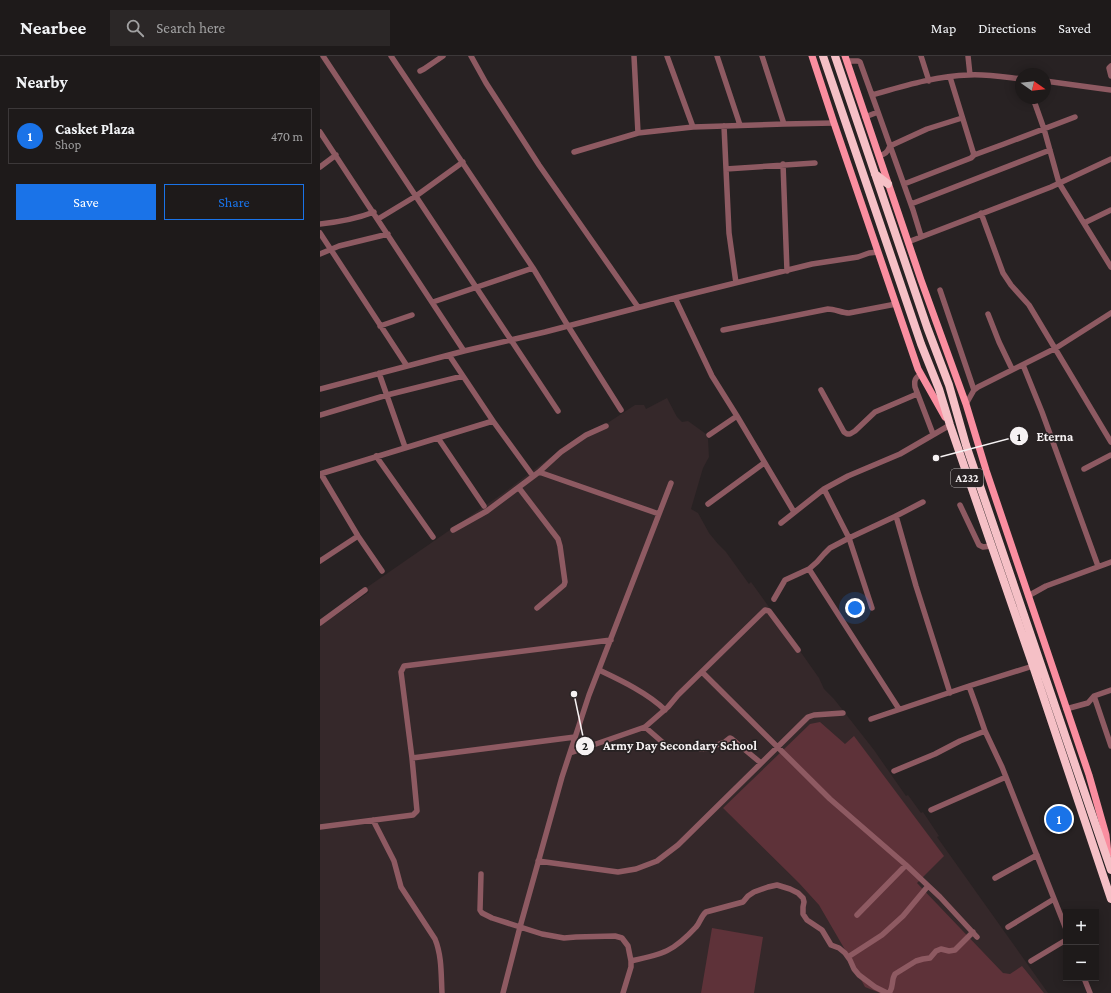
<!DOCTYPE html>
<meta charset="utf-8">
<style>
:root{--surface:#1e1a1a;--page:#2b2727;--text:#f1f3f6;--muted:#a1a1a2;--line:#3c3839;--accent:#1a73e8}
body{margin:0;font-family:"Crimson Pro",serif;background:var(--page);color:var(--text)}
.controls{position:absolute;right:12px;bottom:12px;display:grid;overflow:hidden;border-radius:0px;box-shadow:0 2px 10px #0003}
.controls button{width:36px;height:36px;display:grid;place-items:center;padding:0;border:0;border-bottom:1px solid var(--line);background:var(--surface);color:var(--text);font:20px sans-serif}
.compass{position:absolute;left:695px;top:12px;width:36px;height:36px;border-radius:50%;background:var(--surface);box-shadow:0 2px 10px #0003;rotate:104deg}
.you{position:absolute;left:535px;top:552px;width:14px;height:14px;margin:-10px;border:3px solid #fff;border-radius:50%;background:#1a73e8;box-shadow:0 0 0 6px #1a73e833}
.badge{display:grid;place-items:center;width:26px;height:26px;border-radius:50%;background:var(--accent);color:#fff;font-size:13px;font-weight:700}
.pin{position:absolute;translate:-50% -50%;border:2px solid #fff;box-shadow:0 1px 4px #0006}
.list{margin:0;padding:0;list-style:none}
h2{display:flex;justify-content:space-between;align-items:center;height:52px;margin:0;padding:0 16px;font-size:17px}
h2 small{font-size:13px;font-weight:400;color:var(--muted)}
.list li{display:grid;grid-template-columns:26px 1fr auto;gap:12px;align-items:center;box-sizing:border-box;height:56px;margin:0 8px 8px;padding:0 8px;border:1px solid var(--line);border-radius:0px}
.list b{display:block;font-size:15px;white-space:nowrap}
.list p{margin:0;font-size:13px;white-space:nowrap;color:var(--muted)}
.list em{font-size:13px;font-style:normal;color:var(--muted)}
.actions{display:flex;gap:8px;padding:12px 16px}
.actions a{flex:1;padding:9px 0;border:1px solid var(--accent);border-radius:0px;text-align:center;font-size:14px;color:var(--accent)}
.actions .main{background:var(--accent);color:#fff}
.icon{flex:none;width:22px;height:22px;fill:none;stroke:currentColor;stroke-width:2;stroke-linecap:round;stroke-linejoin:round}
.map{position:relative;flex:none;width:791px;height:937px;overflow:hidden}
header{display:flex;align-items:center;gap:24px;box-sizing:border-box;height:56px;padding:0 20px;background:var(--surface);border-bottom:1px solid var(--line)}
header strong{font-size:19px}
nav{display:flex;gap:22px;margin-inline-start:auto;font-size:14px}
.search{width:280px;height:36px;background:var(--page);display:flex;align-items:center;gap:10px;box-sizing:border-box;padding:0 14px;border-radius:0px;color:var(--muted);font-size:15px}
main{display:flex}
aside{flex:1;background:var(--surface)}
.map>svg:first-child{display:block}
.built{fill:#35282a}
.green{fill:#5e3239}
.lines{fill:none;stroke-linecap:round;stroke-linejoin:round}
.minor{stroke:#8e5a62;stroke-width:5.5}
.major{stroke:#fa8ea0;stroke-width:7}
.highway{stroke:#f5c0c6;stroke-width:8}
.labels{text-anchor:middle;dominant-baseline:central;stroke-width:3.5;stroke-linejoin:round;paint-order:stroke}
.shield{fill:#282223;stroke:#b8b4b5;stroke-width:1}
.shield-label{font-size:11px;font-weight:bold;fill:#f6f2f3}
.leader{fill:none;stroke:#f6f2f3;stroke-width:1.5}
.callout-dot{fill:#f6f2f3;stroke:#282223;stroke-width:1.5}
.mark-label{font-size:12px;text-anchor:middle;font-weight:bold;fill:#111}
.callout-label{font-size:13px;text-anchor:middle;font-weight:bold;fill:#f6f2f3;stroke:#282223;stroke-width:3.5;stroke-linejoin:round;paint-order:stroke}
</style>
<header>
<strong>Nearbee</strong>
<div class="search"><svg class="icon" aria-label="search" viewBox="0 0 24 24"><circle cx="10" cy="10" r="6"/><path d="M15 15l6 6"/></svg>Search here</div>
<nav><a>Map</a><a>Directions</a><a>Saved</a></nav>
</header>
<main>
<aside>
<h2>Nearby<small></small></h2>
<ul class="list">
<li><span class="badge">1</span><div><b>Casket Plaza</b><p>Shop</p></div><em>470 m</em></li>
</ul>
<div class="actions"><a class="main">Save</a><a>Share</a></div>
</aside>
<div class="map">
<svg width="791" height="937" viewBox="0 0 791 937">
<rect width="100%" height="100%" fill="#282223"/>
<path class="built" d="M347 342 357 361 362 366 368 365 386 378 388 383 389 401 383 412 371 453 378 457 389 477 398 488 406 496 429 528 431 526 449 551 499 622 504 633 514 643 554 694 586 740 588 739 601 757 603 756 619 780 617 781 728 937H0V570L49 536 46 532 182 438 256 382 289 366 315 349H324L326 353Z"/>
<path class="green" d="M500 666 525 688 534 680 624 800 597 827 683 917 690 918 702 910 724 937H560L545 931 524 892 499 849 479 827 403 752 490 668Z
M392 872 443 881 434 937H381Z"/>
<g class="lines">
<path class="minor" d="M3 0 238 355
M71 0 213 212 248 270 301 354
M151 0 166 27 219 109 318 251
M314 0 318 77
M347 0 373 71
M397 0 420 69
M442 0 464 68
M601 0 609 25
M648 0 650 19
M527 5H538L540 6 558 56
M791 10 789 12 791 20
M100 15 104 13 123 0
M630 21 654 99
M725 25 791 34
M552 39C584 30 616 20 649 19 666 18 684 21 701 23
M713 42 724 73 739 127 791 211
M545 61 558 56 593 154 601 180
M404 70 409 177 416 227
M0 76 144 295
M254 96 318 77 373 71 464 68 514 67
M559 100C565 98 567 97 570 90L607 73 642 62
M463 108 467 215
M0 111 16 99
M406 113 495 107
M584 128 651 102 654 99 684 88 755 61
M591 148 730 94
M661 157 683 217 691 229 709 249 791 386
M58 163 96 140 143 106
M764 167 791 154
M0 168C19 166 36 163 54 156
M0 177 87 310
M588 186 731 131 791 103
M0 198 19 190 68 178
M620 234 654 334
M355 242 392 320 417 360 474 456
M113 246 213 212
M668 258 679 286 692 313
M60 270 92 259
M403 274 508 253C515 253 522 257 529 257L576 248
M703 309 722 356 778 510
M59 317 85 391
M601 318C595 322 594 324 595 331L613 378
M0 333 144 295 225 276 355 242 492 208 538 201 549 197 558 196
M501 334 524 376 527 378H530L535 375 555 356 597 338
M646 348 654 334 658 331 736 292 791 257
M0 359 67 339 143 320
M173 365 213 420
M389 379 417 360
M118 382 164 450
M56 400 113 481
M764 413 791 399
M219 416 339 458
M0 418 173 365 129 299
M1 418 38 480 62 515
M199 432 238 483 240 490 245 526 244 529 217 552
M504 433 529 482 552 552
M388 448 444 407
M640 449 659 489 663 491 671 490
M576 460 596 530 630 637
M461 467 504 433 528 420 580 398 630 369
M133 474 167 455 219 416 241 396 266 379 286 370
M0 505 38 480
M489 513 579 653
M708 540 726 530 791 506
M454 543 465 524 489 513 497 506 504 498 510 492 529 482 576 460 603 446
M0 567 45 534
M279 614C300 624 328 637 345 654
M382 616 510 743 586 809 620 841 657 881
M649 630 657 652 665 675 682 711 746 873
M774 640 791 690
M746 653 768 647 774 640 791 634
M551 663 649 630 713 610
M325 671 348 691 350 692 374 690 378 691 381 693H386L405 686 410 682 412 683 441 707
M250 697 325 671 348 651 358 639 445 554 449 555 478 594
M92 702 255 681
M574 715 615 698 640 685 665 675
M611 754 686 721
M53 764 74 805 81 831 115 883C122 900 121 919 122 937
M0 771 93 759 97 755 92 702 81 616 84 610 291 584
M218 805 298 816 316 813 337 805 358 789 488 661 494 659 523 657
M161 818 160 854 162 857 172 862 222 878 244 882 256 881 295 880 302 882 308 890 311 905V911L303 937
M675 822 717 799
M537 859 586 809
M688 871 734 843
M528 901 562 879 583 860 608 830
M311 905C343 898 353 896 376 871 380 867 381 860 386 856L423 846 428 840 434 836 448 831 457 829 470 833 478 837 483 842 484 846 483 851V858L487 864 502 874 511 889 519 892 525 897 530 904 534 913 539 919 555 931 567 937
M711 905 746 884
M764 922 770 937
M183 937 200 871 242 721 269 639 351 427
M569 937C574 931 571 924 575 918L596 905 603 903 610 902 616 895 621 893 629 895 635 894 653 876"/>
<path class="major" d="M492 0 514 67 598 313 625 361
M525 0 601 224 646 348 666 414 769 719 786 779 788 798"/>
<path class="highway" d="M503 0 601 288 619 333 630 369 713 610 791 843
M515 0 607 271 629 329 646 389 791 814
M555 118 568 128"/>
</g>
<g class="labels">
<rect class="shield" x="631" y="413" width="32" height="18" rx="3"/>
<g class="shield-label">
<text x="647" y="422">A232</text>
</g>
</g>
<path class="leader" d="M616 402L699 380M254 638L265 690"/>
<g class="callout-dot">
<circle cx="616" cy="402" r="4"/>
<circle cx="254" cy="638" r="4"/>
<circle cx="699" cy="380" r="10"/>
<circle cx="265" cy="690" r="10"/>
</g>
<g class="mark-label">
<text x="699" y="385">1</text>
<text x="265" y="694">2</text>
</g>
<g class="callout-label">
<text x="735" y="385">Eterna</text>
<text x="360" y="694">Army Day Secondary School</text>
</g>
</svg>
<div class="controls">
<button>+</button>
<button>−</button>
</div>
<svg class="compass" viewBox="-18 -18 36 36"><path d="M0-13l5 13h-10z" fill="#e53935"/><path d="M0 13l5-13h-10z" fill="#a1a1a2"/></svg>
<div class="you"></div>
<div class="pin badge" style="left:739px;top:763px">1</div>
</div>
</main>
